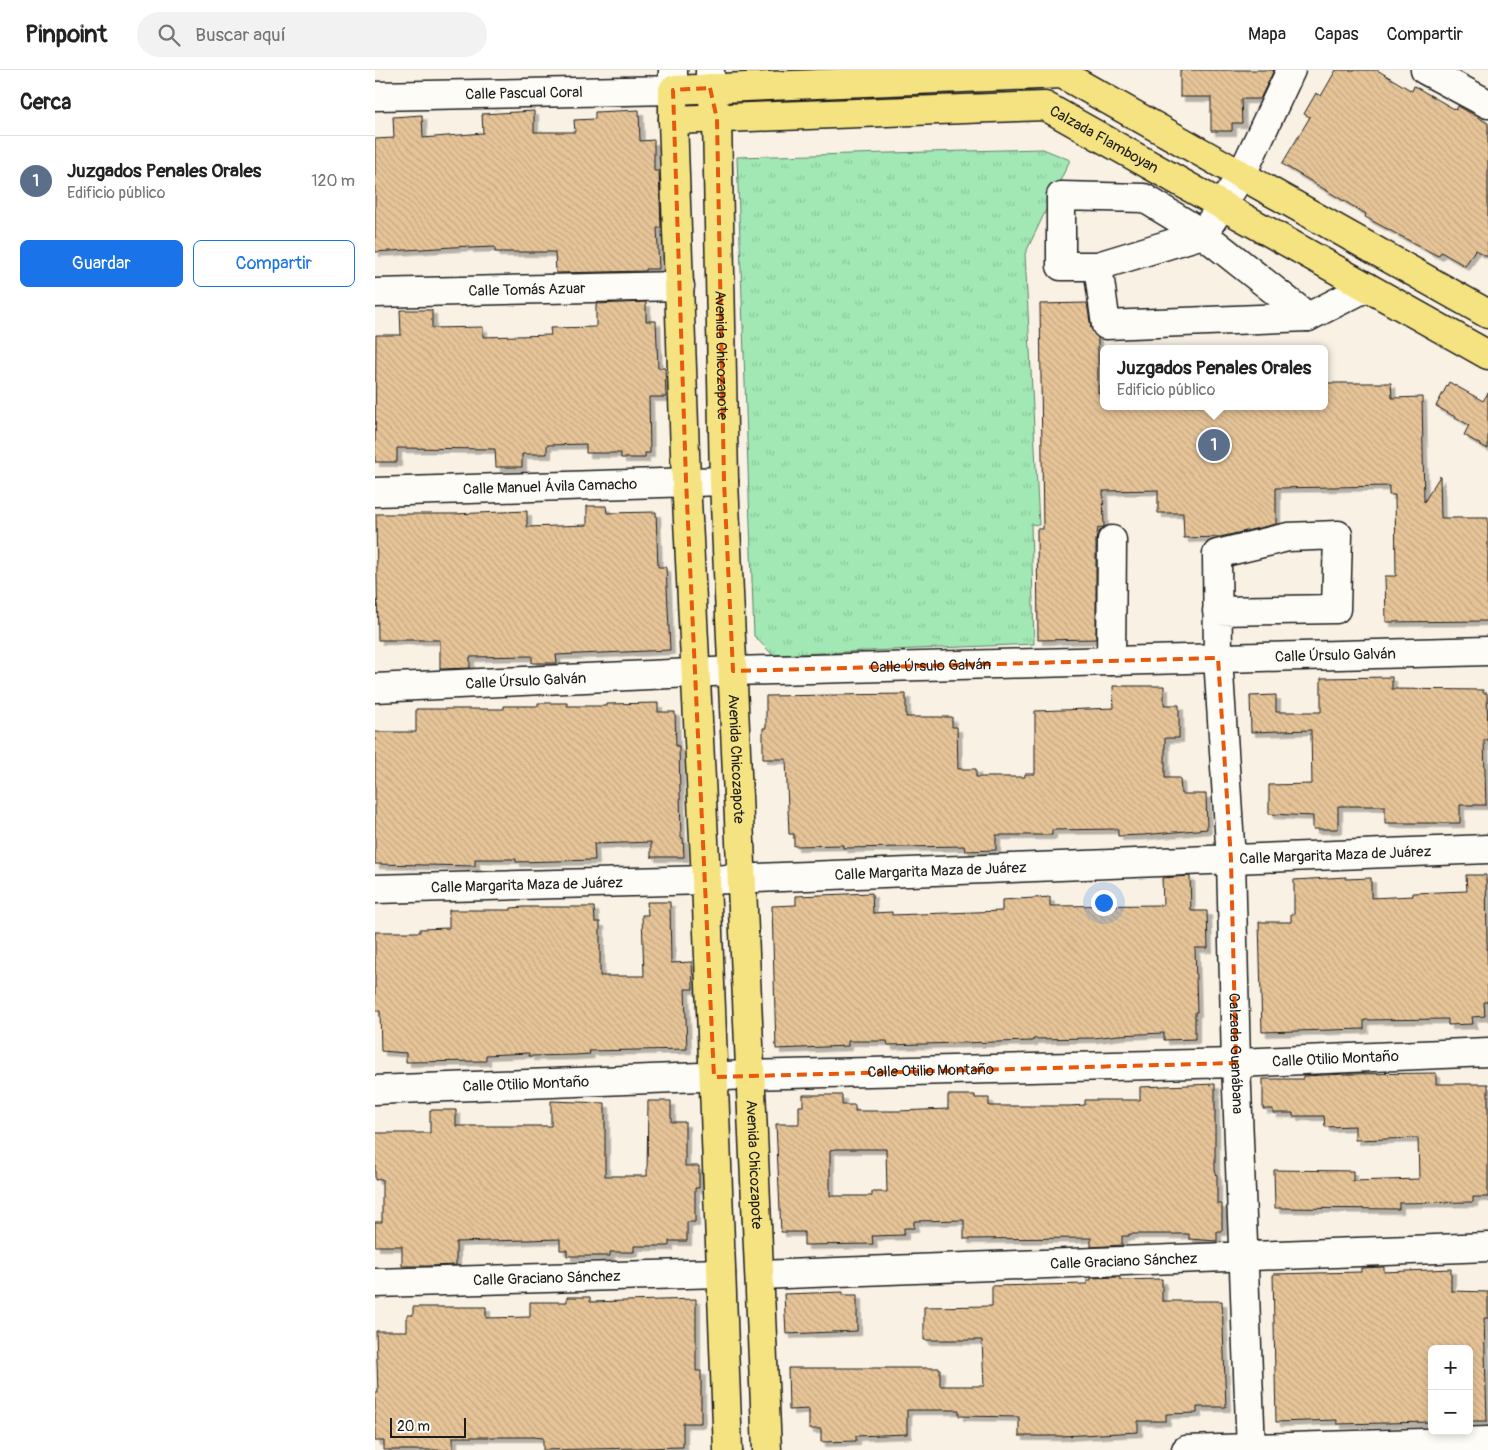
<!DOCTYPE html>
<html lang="es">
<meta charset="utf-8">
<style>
:root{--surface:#fff;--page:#f2f2f2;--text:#222;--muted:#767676;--line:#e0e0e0;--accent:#1a73e8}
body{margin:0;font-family:Pangolin,sans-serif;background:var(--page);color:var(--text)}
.controls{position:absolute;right:15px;bottom:15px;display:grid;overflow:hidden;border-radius:8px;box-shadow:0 2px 8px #0003}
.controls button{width:45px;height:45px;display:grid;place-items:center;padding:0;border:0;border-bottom:1px solid var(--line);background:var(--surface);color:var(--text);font:25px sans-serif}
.scale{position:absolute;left:15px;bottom:12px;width:76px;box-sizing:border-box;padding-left:5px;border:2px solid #1c1c1c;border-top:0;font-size:14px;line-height:18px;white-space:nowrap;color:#1c1c1c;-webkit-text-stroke:4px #fdfcf7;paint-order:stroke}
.you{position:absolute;left:728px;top:832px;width:18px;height:18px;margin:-12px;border:4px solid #fff;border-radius:50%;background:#1a73e8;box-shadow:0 0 0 8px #1a73e833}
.badge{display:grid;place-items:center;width:32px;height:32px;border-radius:50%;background:var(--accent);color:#fff;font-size:16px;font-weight:700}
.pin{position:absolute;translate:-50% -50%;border:2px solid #fff;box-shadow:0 1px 5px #0006}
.popup{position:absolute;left:725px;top:275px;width:228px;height:65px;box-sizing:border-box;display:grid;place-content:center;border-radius:8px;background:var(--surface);filter:drop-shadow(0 1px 4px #0005);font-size:16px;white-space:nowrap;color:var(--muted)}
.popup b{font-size:19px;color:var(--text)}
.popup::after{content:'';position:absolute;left:50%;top:100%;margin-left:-10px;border:10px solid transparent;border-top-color:var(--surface)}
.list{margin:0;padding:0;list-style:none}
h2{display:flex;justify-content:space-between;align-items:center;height:65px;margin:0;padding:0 20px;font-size:21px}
h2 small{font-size:16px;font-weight:400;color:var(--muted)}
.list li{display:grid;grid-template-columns:32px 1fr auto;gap:15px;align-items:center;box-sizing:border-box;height:90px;padding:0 20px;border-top:1px solid var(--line)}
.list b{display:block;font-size:19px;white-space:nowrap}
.list p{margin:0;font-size:16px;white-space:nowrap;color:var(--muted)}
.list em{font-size:16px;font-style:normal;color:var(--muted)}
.actions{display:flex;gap:10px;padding:15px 20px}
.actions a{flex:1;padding:11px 0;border:1px solid var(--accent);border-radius:8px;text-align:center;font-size:18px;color:var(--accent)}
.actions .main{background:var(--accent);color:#fff}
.icon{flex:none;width:28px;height:28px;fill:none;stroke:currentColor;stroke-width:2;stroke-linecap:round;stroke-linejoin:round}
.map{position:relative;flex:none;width:1113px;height:1380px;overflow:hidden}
header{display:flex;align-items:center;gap:30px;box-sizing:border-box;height:70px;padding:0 25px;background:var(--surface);border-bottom:1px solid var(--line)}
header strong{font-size:24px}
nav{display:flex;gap:28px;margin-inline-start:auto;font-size:18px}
.search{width:350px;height:45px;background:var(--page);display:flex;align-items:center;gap:12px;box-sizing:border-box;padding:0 18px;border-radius:28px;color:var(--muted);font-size:19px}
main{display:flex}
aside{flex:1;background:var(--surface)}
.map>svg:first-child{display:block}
.park{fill:url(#park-tufts);stroke:#5f8268}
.building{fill:url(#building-back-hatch);stroke:#1c1c1c;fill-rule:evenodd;filter:url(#shadow)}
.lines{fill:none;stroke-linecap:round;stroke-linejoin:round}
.minor-casing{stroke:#1c1c1c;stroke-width:31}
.major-casing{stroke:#1c1c1c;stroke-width:31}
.minor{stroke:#fdfcf7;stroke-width:28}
.major{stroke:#f5e382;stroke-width:28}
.marked{fill:none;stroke:#e8590c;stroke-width:4;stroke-dasharray:10 6;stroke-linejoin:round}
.labels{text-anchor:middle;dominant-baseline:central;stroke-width:4;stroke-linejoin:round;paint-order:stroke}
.street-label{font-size:15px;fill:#1c1c1c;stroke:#fdfcf7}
</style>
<header>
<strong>Pinpoint</strong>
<div class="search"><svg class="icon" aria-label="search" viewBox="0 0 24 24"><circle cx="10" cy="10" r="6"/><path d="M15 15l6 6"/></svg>Buscar aquí</div>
<nav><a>Mapa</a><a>Capas</a><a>Compartir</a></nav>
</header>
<main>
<aside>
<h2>Cerca<small></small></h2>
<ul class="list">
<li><span class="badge" style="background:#5c6f8a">1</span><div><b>Juzgados Penales Orales</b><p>Edificio público</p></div><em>120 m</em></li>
</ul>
<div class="actions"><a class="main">Guardar</a><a>Compartir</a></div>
</aside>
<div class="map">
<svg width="1113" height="1380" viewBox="0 0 1113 1380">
<defs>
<pattern id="park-tufts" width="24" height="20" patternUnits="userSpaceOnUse" patternTransform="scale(1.25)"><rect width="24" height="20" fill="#a2e8b4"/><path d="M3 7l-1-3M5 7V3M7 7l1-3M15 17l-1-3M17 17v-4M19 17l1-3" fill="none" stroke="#8bc69a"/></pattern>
<pattern id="building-back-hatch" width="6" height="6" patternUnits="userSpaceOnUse" patternTransform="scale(1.25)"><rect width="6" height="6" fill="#e6c498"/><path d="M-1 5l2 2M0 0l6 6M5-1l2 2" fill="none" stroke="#c5a882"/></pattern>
<filter id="shadow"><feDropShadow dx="4.5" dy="4.5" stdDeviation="0" flood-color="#0004"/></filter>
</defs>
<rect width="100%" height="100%" fill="#f8f1e4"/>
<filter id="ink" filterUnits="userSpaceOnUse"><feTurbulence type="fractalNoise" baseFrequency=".02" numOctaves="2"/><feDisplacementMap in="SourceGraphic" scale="10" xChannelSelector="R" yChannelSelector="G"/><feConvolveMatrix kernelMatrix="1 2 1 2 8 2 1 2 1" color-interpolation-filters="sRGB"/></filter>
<g filter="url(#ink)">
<path class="park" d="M668 79 695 90 650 184 664 455 656 454 659 574 398 585 379 566 362 87Z"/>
<path class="building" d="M805 0H899L885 29H866L867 53H857V61H836V27H805Z
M961 0H1002L1037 21 1039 16 1081 40 1083 36 1113 53V187L1100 180 1090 196 1066 182 1063 186 990 147 991 144 907 94 935 47 929 44 941 23 946 26Z
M264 40 265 71 279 70V101H284L286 158H282L284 199H271V201L181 203 180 182H120V177L94 178V176L0 182V69L19 68 18 47 47 45 48 68 108 63 107 44 159 41V62H200L199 50 220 49V42Z
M271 232V251H281L283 298H290L291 327H274L275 383H270V388H246V383H211V374L172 375V384H147V397H121L120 379 22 378V392H0L1 265H26L25 240H57V258L108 257V267L176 265 175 258 221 257V234Z
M712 233 716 258 723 268V323H729V336H949V313H1016L1017 328 1047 327 1049 432 1065 406 1066 448H1113V551L1011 552 1010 506H1021L1020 425H1014V416L901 418V454L845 467 809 468 808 443H783V420L728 421 729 457 723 458 721 470V569L663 570 662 459H668L665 234Z
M1074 312 1108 331 1113 323V379L1089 365 1094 355 1061 336Z
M212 436H231L232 443 281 442 283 497H291L295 580 181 585 182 593H157V586L95 587V598L65 599V570H3L1 444H79L152 441V457L212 455Z
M1017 607V619L1108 620V623H1112L1113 670H1109L1111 735H1085V753H1010V736H963V759H938V746L894 744V715L937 714 936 660 876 662 875 626 901 625V642H946V608Z
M738 616H789V635H804V668H790V708H805L806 724H831L832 759 768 765 743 766V759L677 760V765H621V780L590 781 589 776 468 778V775L419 776V764H414L411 689H388V658H391V626L531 624V647H577V657H582L583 699H601V707H650V704H660V641L739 638Z
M163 633H192V636H232V634L283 633V642H300L301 676H304L306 768H308L309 787H276V772L219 774 220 790 141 792V789H100V796L0 794V662H41V639H129V636H163Z
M1091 805H1111L1113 932H1109L1110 946 1097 947 1098 954 1073 955V949L989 950V959L887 962 884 852H916V844H919V810L971 807V809L996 808V828L1038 826V823L1092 821Z
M815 806 816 841H832L833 878H820L822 942H820V969L789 970V963L743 965 719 968 658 969V971L513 975 512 971H473V976L401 979 397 836 421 835V826L497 823 498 843 517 842V845L627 841V830L675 827V836L788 835 787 808Z
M272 832H295L296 893 317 892 318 919H310L312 979 214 981 215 984 200 985 154 986V983L111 985V991L31 992V983L6 981 5 941H0V862H45V859L74 858V840H136V838L148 837H219L220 852H225V906H269L267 845H273Z
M1061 1003V1014H1113V1127H1098V1132L1024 1133V1139L900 1138 899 1100 978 1101V1111L1044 1109 1043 1068 980 1070V1056L950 1057 949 1046H918V1043H898V1039H888V1009H928V1006L972 1004Z
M840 1014V1100L842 1106V1134H847V1161H842V1171L814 1169V1164H754V1166H747V1175L716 1177V1168L589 1169V1150L539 1151V1158H529V1165L497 1166 498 1174 429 1175V1162H406L401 1054H424V1036H428V1025H467V1035H480V1041H523L573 1039V1025H600V1028H614V1036H695L710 1035V1030H765V1017ZM461 1079H511L512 1122H497V1126H455V1080Z
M176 1031 230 1033V1106H272L273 1031H296V1052H310V1096H324V1118H320V1152H312V1171H294V1176H259V1182H235V1186H192V1180H185V1169L81 1172V1195L53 1196H27V1176H0V1152H7V1109L0 1110V1063H55V1040H81V1056H176Z
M1009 1197V1202L1076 1199V1221L1113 1222V1248H1109L1112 1351H1094V1279H1057V1352L962 1354V1350L901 1352 898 1204 986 1202V1198Z
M745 1207V1210L787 1209V1231H847L851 1337H822V1343L791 1344V1351H763V1362L687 1366H644V1347L584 1346V1340H532V1364L481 1366V1371L446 1372V1359H434V1339L414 1340 413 1298H565V1316H609L607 1270H549V1237L617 1236V1216L712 1214V1210H716V1208Z
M468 1222V1225H482V1261L411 1264 409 1224Z
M192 1227H215V1232L321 1229V1301H326V1353H308V1377L168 1380V1368L159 1367H78V1380H9V1371H0V1323H3L1 1261H32V1245H38V1237H111V1248L155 1247V1232H192Z"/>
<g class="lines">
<defs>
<g id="minor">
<path d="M335 0V18"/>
<path d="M916 0 867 104 828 164 933 247"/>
<path d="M1050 0 1113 34"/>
<path id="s1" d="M0 26 298 20V0"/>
<path d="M686 126 769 128 828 164 723 196H686Z"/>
<path d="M723 196 731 255 933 247 992 217"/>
<path id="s2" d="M0 223 305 216"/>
<path id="s3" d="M0 422 349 411"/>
<path id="s4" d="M842 541 961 539 963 465 913 467 842 484 843 588 856 790 861 993 876 1380"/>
<path d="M736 591 737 470"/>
<path id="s5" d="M0 618 358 601 1113 581"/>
<path id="s6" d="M0 819 331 810 1113 779"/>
<path id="s7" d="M0 1020 375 1005 861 993 1113 982"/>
<path id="s8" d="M385 1205 1113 1177"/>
<path id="s9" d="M0 1213 346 1203"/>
<path d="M811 1380 1113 1371"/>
</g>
<g id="major">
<path id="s10" d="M335 18 342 49 349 411 392 1380"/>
<path id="s11" d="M298 50 670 36 1113 285"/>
<path d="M353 1380 331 810 311 410 298 50V20L687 4 1113 244"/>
</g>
</defs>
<use href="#minor" class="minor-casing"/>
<use href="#major" class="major-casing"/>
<use href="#minor" class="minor"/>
<use href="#major" class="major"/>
</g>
</g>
<path class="marked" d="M335 18 342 49 349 411 358 601 843 588 856 790 861 993 339 1007 311 410 298 20Z"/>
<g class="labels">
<g class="street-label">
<text stroke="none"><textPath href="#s1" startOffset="149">Calle Pascual Coral</textPath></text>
<text stroke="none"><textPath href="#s11" startOffset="440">Calzada Flamboyan</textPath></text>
<text stroke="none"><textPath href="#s2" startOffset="152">Calle Tomás Azuar</textPath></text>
<text stroke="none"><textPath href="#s10" startOffset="268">Avenida Chicozapote</textPath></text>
<text stroke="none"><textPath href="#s3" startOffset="175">Calle Manuel Ávila Camacho</textPath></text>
<text stroke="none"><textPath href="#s5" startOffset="961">Calle Úrsulo Galván</textPath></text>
<text stroke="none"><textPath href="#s5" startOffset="556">Calle Úrsulo Galván</textPath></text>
<text stroke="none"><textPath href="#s5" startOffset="151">Calle Úrsulo Galván</textPath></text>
<text stroke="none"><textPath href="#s10" startOffset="672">Avenida Chicozapote</textPath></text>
<text stroke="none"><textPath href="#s6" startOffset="961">Calle Margarita Maza de Juárez</textPath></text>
<text stroke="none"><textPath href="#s6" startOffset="556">Calle Margarita Maza de Juárez</textPath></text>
<text stroke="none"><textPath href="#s6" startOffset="152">Calle Margarita Maza de Juárez</textPath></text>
<text stroke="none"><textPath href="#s4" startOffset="816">Calzada Guanábana</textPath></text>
<text stroke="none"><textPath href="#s7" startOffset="961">Calle Otilio Montaño</textPath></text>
<text stroke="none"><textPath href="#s7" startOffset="556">Calle Otilio Montaño</textPath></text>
<text stroke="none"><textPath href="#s7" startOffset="151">Calle Otilio Montaño</textPath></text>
<text stroke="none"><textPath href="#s10" startOffset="1078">Avenida Chicozapote</textPath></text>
<text stroke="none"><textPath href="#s8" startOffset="364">Calle Graciano Sánchez</textPath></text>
<text stroke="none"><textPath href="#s9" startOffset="172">Calle Graciano Sánchez</textPath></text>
</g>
</g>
</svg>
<div class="controls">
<button>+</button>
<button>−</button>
</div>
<div class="scale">20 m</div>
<div class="you"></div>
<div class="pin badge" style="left:839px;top:375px;background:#5c6f8a">1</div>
<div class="popup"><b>Juzgados Penales Orales</b>Edificio público</div>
</div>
</main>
